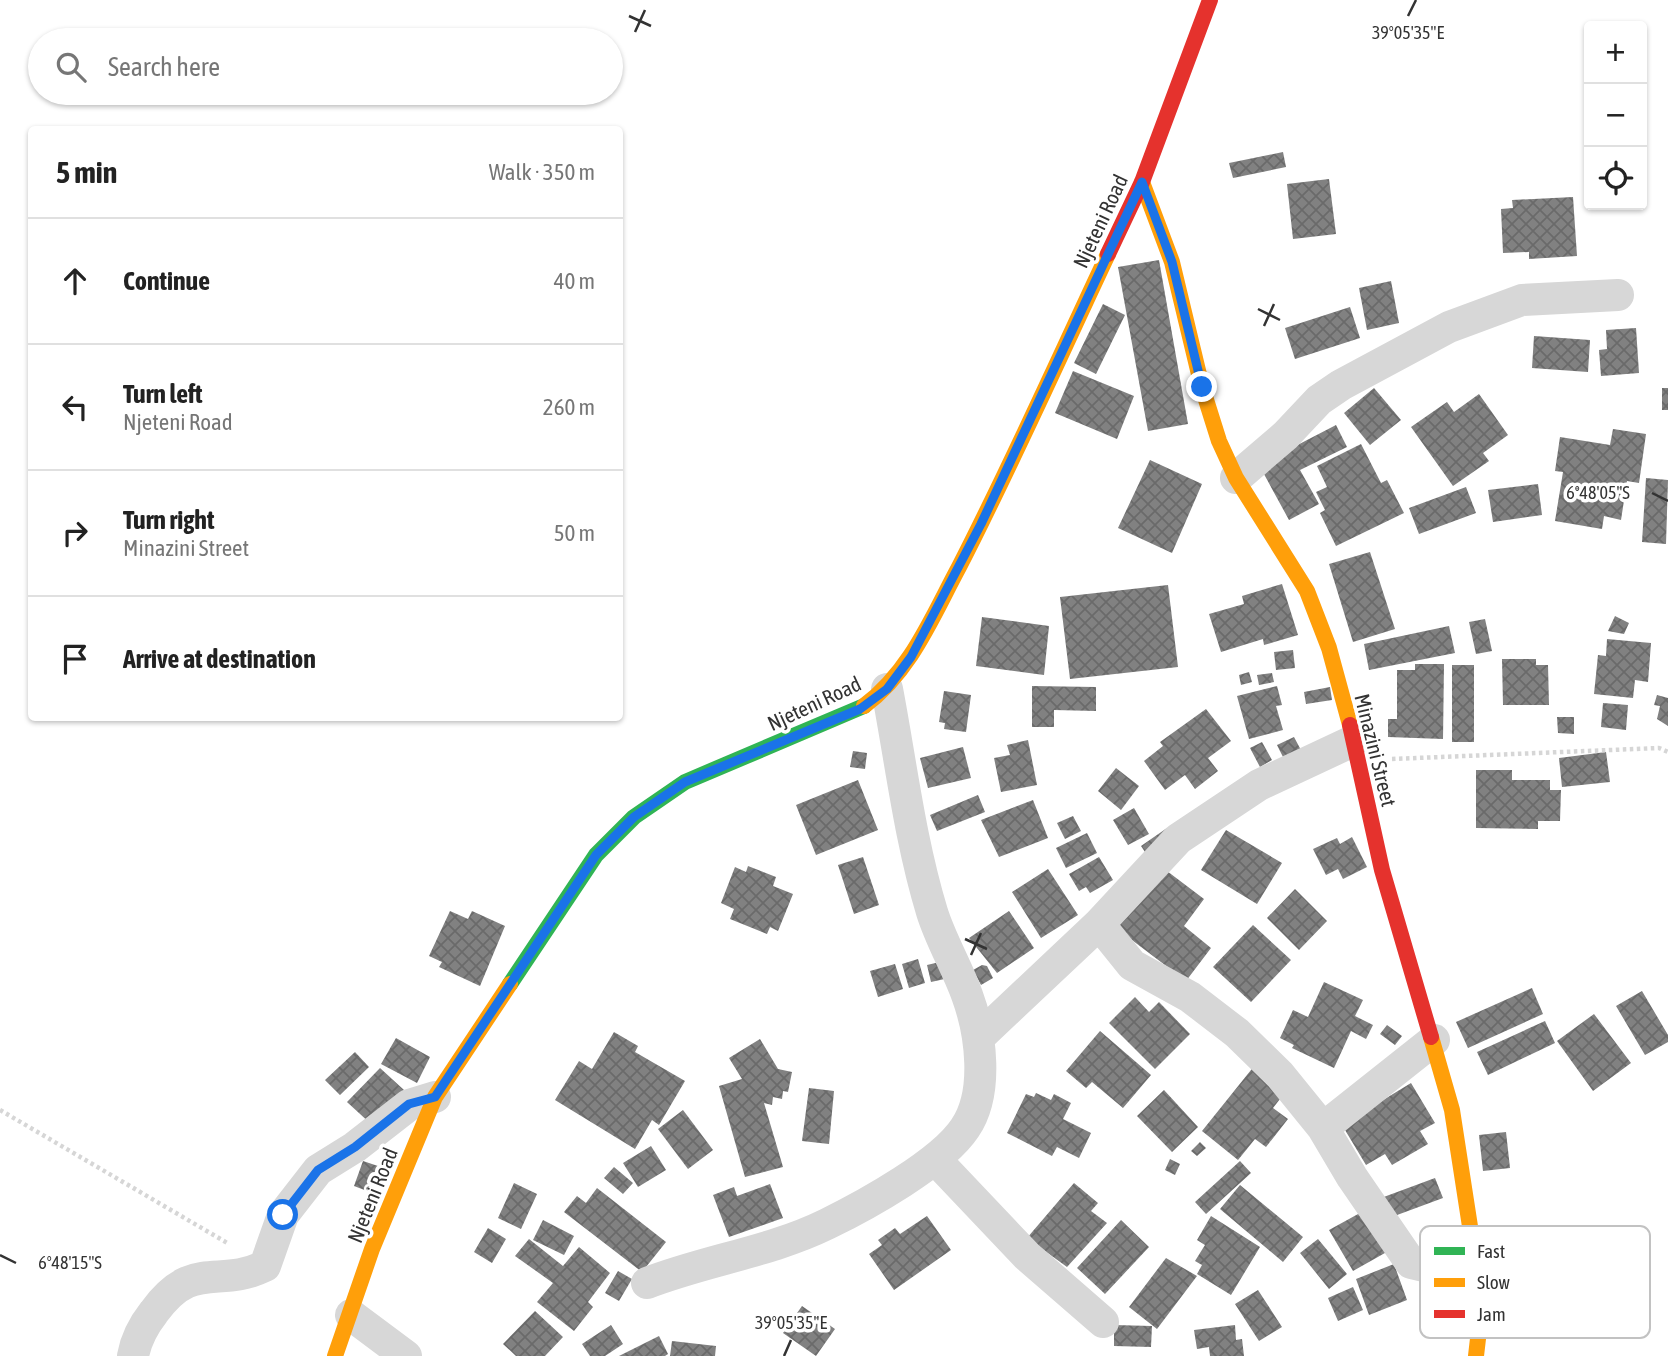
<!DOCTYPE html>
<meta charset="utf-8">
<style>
:root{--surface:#fff;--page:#f6f6f6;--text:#222;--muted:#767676;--line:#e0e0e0}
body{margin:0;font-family:"Asap Condensed",sans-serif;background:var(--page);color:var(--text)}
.controls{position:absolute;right:21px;top:21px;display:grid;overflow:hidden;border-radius:7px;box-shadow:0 2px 5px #0004}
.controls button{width:63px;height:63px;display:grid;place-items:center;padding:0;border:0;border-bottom:2px solid var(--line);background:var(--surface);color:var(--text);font:35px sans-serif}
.stop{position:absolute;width:21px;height:21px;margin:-16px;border:5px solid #1a73e8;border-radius:50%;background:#fff}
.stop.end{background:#1a73e8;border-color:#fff;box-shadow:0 2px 7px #0008}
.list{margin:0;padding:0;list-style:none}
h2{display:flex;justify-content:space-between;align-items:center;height:91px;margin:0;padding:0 28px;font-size:30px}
h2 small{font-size:23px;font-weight:400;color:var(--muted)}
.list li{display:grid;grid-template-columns:46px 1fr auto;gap:21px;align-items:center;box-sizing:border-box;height:126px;padding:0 28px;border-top:2px solid var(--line)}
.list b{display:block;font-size:26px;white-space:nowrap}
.list p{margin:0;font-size:23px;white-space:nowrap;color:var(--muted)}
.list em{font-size:23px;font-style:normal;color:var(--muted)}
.icon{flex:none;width:38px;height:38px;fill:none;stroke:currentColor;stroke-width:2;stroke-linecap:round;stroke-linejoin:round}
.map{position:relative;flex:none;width:1668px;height:1356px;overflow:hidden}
.search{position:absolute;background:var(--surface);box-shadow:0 2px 5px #0004;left:28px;top:28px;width:595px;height:77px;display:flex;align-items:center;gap:18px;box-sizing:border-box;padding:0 24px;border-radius:38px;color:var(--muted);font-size:26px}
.panel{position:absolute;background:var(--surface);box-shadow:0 2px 5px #0004;left:28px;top:126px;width:595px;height:595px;border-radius:7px}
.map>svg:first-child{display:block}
.building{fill:url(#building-cross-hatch)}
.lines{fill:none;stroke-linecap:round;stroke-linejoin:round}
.path{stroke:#d6d6d6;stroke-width:4.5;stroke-dasharray:3.5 3.5;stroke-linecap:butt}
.street{stroke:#d7d7d7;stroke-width:32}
.fast{stroke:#30b455;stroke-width:16}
.slow{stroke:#ff9f0a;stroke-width:16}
.jam{stroke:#e5322d;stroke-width:16}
.route{stroke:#1a73e8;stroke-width:9}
.ticks{fill:none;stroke:#333;stroke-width:2.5}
.labels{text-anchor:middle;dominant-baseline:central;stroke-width:7;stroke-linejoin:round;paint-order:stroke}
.street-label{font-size:21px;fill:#333;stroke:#fff}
.key{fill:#fff;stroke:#c2c2c2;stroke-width:2}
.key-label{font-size:19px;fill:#333}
.ticks-label{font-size:18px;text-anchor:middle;fill:#333;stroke:#fff;stroke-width:7;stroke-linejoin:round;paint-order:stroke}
</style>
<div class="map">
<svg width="1668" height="1356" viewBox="0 0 1668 1356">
<defs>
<pattern id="building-cross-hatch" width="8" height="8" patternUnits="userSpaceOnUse" patternTransform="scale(1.75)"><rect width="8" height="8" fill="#818181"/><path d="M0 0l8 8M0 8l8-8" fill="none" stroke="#6a6a6a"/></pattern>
</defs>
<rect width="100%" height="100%" fill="#fff"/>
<path class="building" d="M1283 152 1286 167 1233 178 1229 163Z
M1329 179 1336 234 1293 239 1287 184Z
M1573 197 1577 256 1529 259V252L1503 253 1501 209 1513 208 1512 200Z
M1159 260 1188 424 1148 431 1118 267Z
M1391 281 1399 323 1367 330 1359 288Z
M1103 304 1125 315 1096 374 1074 363Z
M1350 307 1360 338 1295 359 1285 328Z
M1636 328 1639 373 1601 376 1599 350 1607 349 1606 330Z
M1534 336 1590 340 1588 372 1532 368Z
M1073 371 1134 396 1117 439 1055 413Z
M1374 388 1401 420 1370 445 1344 413Z
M1662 388H1668V410H1662Z
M1479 394 1508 435 1483 453 1489 461 1453 486 1411 427 1447 402 1454 412Z
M1336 425 1347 447 1300 470 1319 504 1289 520 1259 465Z
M1613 429 1646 434 1639 483 1627 481 1621 520 1604 516 1602 529 1555 521 1563 472 1555 471 1560 437 1610 445Z
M1361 444 1381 483 1387 480 1404 513 1336 546 1320 513 1325 510 1316 492 1327 487 1317 466Z
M1150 460 1202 484 1172 553 1118 528Z
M1646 478 1668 480 1666 544 1642 542Z
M1538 484 1542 515 1493 522 1488 490Z
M1466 487 1476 513 1419 534 1409 508Z
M1370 552 1395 629 1353 642 1329 564Z
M1282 584 1298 635 1264 645 1263 639 1221 652 1209 614 1244 604 1242 596Z
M1168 585 1178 667 1070 679 1060 597Z
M1615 616 1629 623 1624 634 1608 631Z
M982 617 1049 626 1044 675 976 666Z
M1485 619 1492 651 1476 654 1469 622Z
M1449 626 1455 653 1369 670 1364 644Z
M1607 639 1651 643 1648 682 1635 680 1633 698 1594 694 1598 655 1606 656Z
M1293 650 1295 668 1276 670 1274 652Z
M1502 659H1536V665H1548L1549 705H1503Z
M1415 664H1444L1443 739 1388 737V719H1397V670H1415Z
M1452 665H1474V742H1452Z
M1249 672 1252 682 1241 685 1239 675Z
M1272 673 1274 682 1259 685 1257 675Z
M1032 686 1096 687V711L1054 710V727H1032Z
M1277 686 1282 705 1276 706 1283 730 1249 739 1237 696Z
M1330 687 1332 700 1306 704 1304 692Z
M944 691 971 695 966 732 944 729 945 723 939 722Z
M1657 695 1668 698V726L1657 719 1660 706 1654 705Z
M1603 703 1628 705 1626 730 1601 727Z
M1206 709 1231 741 1208 758 1218 771 1195 789 1185 775 1165 790 1144 761 1163 746 1160 742Z
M1557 717H1574V734L1558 733Z
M1294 737 1302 752 1285 761 1277 745Z
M1028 740 1037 785 1001 792 994 758 1010 755 1007 745Z
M1262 742 1272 760 1260 767 1250 748Z
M963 747 971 778 928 788 920 758Z
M853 751 867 753 865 769 850 767Z
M1606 752 1610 782 1562 787 1559 758Z
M1116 768 1139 786 1121 810 1098 791Z
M1476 770H1512V780H1550V790H1561L1560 821H1538V829L1476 828Z
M858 780 878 830 816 855 796 805Z
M978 795 985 812 937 831 930 815Z
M1033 800 1048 838 999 857 981 820Z
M1134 808 1149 834 1128 845 1113 820Z
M1073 816 1081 831 1065 839 1057 823Z
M1167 828 1175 839 1149 858 1141 846Z
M1226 830 1282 863 1257 904 1201 870Z
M1087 833 1097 853 1066 868 1056 848Z
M1352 837 1367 867 1343 879 1338 869 1326 875 1313 849 1337 838 1340 844Z
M863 857 879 905 854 914 838 865Z
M1099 857 1113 880 1090 893 1086 887 1079 891 1069 874Z
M748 866 776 877 773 886 793 894 778 931 770 927 767 934 730 919 734 909 721 903 735 867 746 872Z
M1163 868 1204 899 1184 926 1211 948 1186 981 1116 928Z
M1048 869 1078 915 1041 938 1012 892Z
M1295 889 1327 921 1299 950 1267 918Z
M450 911 468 919 472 911 505 926 480 986 439 967 442 962 429 956Z
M1009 911 1034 948 997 973 969 938Z
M1253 925 1291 960 1251 1002 1213 967Z
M918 959 925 983 909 988 902 964Z
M944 961 949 978 931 982 927 965Z
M895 964 903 989 878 997 870 971Z
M982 965 987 966 993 978 981 985 973 970Z
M1324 982 1363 1000 1355 1016 1373 1025 1366 1039 1351 1031 1334 1068 1292 1048 1294 1045 1280 1038 1293 1010 1308 1017Z
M1532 988 1543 1014 1468 1048 1456 1022Z
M1642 991 1668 1035V1042L1645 1055 1616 1006Z
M1135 997 1149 1012 1159 1002 1190 1034 1155 1069 1109 1023Z
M1594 1014 1631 1063 1593 1091 1557 1041Z
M1545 1021 1555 1043 1488 1075 1477 1052Z
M1387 1025 1402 1036 1395 1045 1380 1034Z
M1100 1031 1151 1075 1123 1108 1092 1082 1086 1088 1066 1071Z
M614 1032 638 1046 635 1052 685 1081 659 1125 652 1120 635 1149 555 1100 579 1061 592 1069Z
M396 1038 430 1057 417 1083 381 1064Z
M760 1039 778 1069 792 1072 788 1092 783 1091 782 1099 773 1097 772 1105 764 1103 783 1167 745 1177 719 1086 742 1079 729 1058Z
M355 1052 369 1067 340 1095 325 1080Z
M1255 1065 1287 1090 1273 1108 1288 1119 1266 1147 1255 1139 1238 1160 1202 1131Z
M380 1068 404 1090 372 1125 347 1102Z
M1411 1083 1435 1123 1420 1131 1428 1144 1392 1165 1385 1154 1366 1165 1342 1125Z
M809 1088 834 1091 829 1144 802 1141Z
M1164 1090 1198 1127 1172 1152 1137 1116Z
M1036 1093 1051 1100 1054 1094 1071 1103 1063 1119 1091 1133 1079 1158 1057 1147 1052 1156 1007 1133 1026 1094 1034 1097Z
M683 1110 713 1150 688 1169 658 1129Z
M1506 1132 1510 1168 1483 1171 1479 1135Z
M1200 1142 1206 1148 1197 1156 1191 1151Z
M651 1146 666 1170 638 1187 623 1163Z
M1170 1159 1180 1164 1175 1175 1165 1170Z
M363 1161 384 1168 375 1194 354 1186Z
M1240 1161 1251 1173 1206 1214 1195 1202Z
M614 1167 633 1183 623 1194 604 1178Z
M1435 1178 1443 1198 1389 1218 1381 1198Z
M514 1183 537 1194 521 1229 498 1218Z
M1074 1183 1098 1203 1091 1211 1107 1223 1067 1267 1027 1238Z
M770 1184 783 1218 729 1237 713 1195 734 1187 737 1196Z
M1240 1185 1303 1237 1283 1262 1220 1209Z
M597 1188 666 1242 642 1272 564 1212 577 1196 586 1203Z
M1369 1208 1392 1249 1353 1271 1329 1230Z
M927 1216 951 1250 894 1290 869 1254 882 1245 878 1240 895 1228 900 1234Z
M1211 1216 1260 1247 1231 1295 1197 1274 1202 1265 1195 1261 1205 1245 1197 1240Z
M543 1220 574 1236 564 1255 533 1240Z
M1121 1220 1149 1247 1105 1294 1077 1268Z
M488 1228 506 1239 492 1263 474 1252Z
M529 1239 563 1266 579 1247 610 1273 588 1302 593 1307 574 1331 537 1302 553 1283 515 1256Z
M1318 1239 1347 1274 1329 1289 1300 1253Z
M1166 1258 1197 1276 1157 1329 1129 1307Z
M1394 1264 1407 1300 1369 1315 1356 1279Z
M618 1271 632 1279 619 1301 605 1293Z
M1353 1287 1363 1310 1338 1321 1328 1298Z
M1258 1290 1282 1327 1259 1341 1235 1304Z
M802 1306 835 1329 816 1356 783 1333Z
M535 1311 563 1337 545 1356H516L503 1344Z
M611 1325 623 1344 605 1356H590L582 1344Z
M1114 1325 1152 1326 1151 1347 1114 1346Z
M1235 1325 1236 1340 1242 1339 1244 1356H1210L1209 1347 1197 1349 1194 1330Z
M659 1336 668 1354 665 1356H619Z
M672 1341 716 1346 715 1356H670Z"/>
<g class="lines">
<path class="path" d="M1392 759 1659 748 1668 752
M0 1110 229 1244"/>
<path class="street" d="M1236 478 1286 435 1319 400 1341 385 1449 327 1522 300 1618 295
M1099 924 1132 965 1190 997 1237 1033 1280 1075 1323 1128 1352 1177 1411 1263 1428 1267 1478 1265
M978 1038 1099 924 1178 839 1259 785 1353 741
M1323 1128 1434 1040
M935 1159 1027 1256 1103 1322
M647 1283C706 1260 770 1252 827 1224 866 1205 942 1163 965 1128 989 1093 981 1033 967 995 957 967 941 941 932 912 910 840 901 763 887 689
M351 1315 406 1356
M133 1356C136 1339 143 1326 154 1312 193 1258 218 1289 265 1266L283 1215 318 1170 355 1147 409 1105 435 1097"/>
<path class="fast" d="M510 984 596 855 634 817 685 782 864 706"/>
<path class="slow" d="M1142 182 1172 262 1202 387 1219 441 1236 478 1307 591 1329 648 1350 725
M864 706C911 671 932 617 959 567 1012 464 1059 358 1108 254
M1431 1037 1452 1110 1482 1304 1476 1356
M335 1356 372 1249 435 1097 510 984"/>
<path class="jam" d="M1108 254 1142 182 1210 0
M1350 725 1382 870 1431 1037"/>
</g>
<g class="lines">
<path class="route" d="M283 1215 318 1170 355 1147 409 1104 435 1097 596 855 634 817 685 782 860 709 887 689 911 657 981 524 1142 182 1172 262 1202 387"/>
</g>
<path class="ticks" d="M629 16 651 26M1408 16 1416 0M635 32 645 10M1258 309 1280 320M1264 326 1274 304M1652 493 1668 501M965 939 987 949M971 955 981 933M0 1255 16 1263M784 1356 791 1340"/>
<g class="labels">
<g class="street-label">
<text transform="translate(1100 221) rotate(-65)">Njeteni Road</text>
<text transform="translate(814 703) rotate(-25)">Njeteni Road</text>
<text transform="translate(1376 750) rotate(76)">Minazini Street</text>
<text transform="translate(372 1195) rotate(-68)">Njeteni Road</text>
</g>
</g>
<rect x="1420" y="1226" width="230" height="112" rx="10" class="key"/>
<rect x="1434" y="1247" width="31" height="8" fill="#30b455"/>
<rect x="1434" y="1278" width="31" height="9" fill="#ff9f0a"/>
<rect x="1434" y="1310" width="31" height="8" fill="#e5322d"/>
<g class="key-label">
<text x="1477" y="1258">Fast</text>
<text x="1477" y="1289">Slow</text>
<text x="1477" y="1321">Jam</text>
</g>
<g class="ticks-label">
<text x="1408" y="39">39°05'35"E</text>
<text x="1598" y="499">6°48'05"S</text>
<text x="70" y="1269">6°48'15"S</text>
<text x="791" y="1329">39°05'35"E</text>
</g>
</svg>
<div class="controls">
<button>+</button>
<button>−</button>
<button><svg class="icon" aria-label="locate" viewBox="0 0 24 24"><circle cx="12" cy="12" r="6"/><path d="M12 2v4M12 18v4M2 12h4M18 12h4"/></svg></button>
</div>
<div class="stop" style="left:283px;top:1215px"></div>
<div class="stop end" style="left:1202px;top:387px"></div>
<div class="search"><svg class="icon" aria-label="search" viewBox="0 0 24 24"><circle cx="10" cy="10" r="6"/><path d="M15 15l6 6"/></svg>Search here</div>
<section class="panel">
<h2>5 min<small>Walk · 350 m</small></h2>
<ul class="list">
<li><svg class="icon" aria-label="ahead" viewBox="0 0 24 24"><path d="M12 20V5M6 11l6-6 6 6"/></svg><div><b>Continue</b></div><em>40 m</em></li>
<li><svg class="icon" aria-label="left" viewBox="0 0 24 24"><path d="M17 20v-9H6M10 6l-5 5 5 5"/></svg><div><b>Turn left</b><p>Njeteni Road</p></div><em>260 m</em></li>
<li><svg class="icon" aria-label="right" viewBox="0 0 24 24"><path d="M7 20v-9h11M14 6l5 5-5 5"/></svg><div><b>Turn right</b><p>Minazini Street</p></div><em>50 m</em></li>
<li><svg class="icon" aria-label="arrive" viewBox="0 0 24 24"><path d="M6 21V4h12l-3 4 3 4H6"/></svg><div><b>Arrive at destination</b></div></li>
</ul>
</section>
</div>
